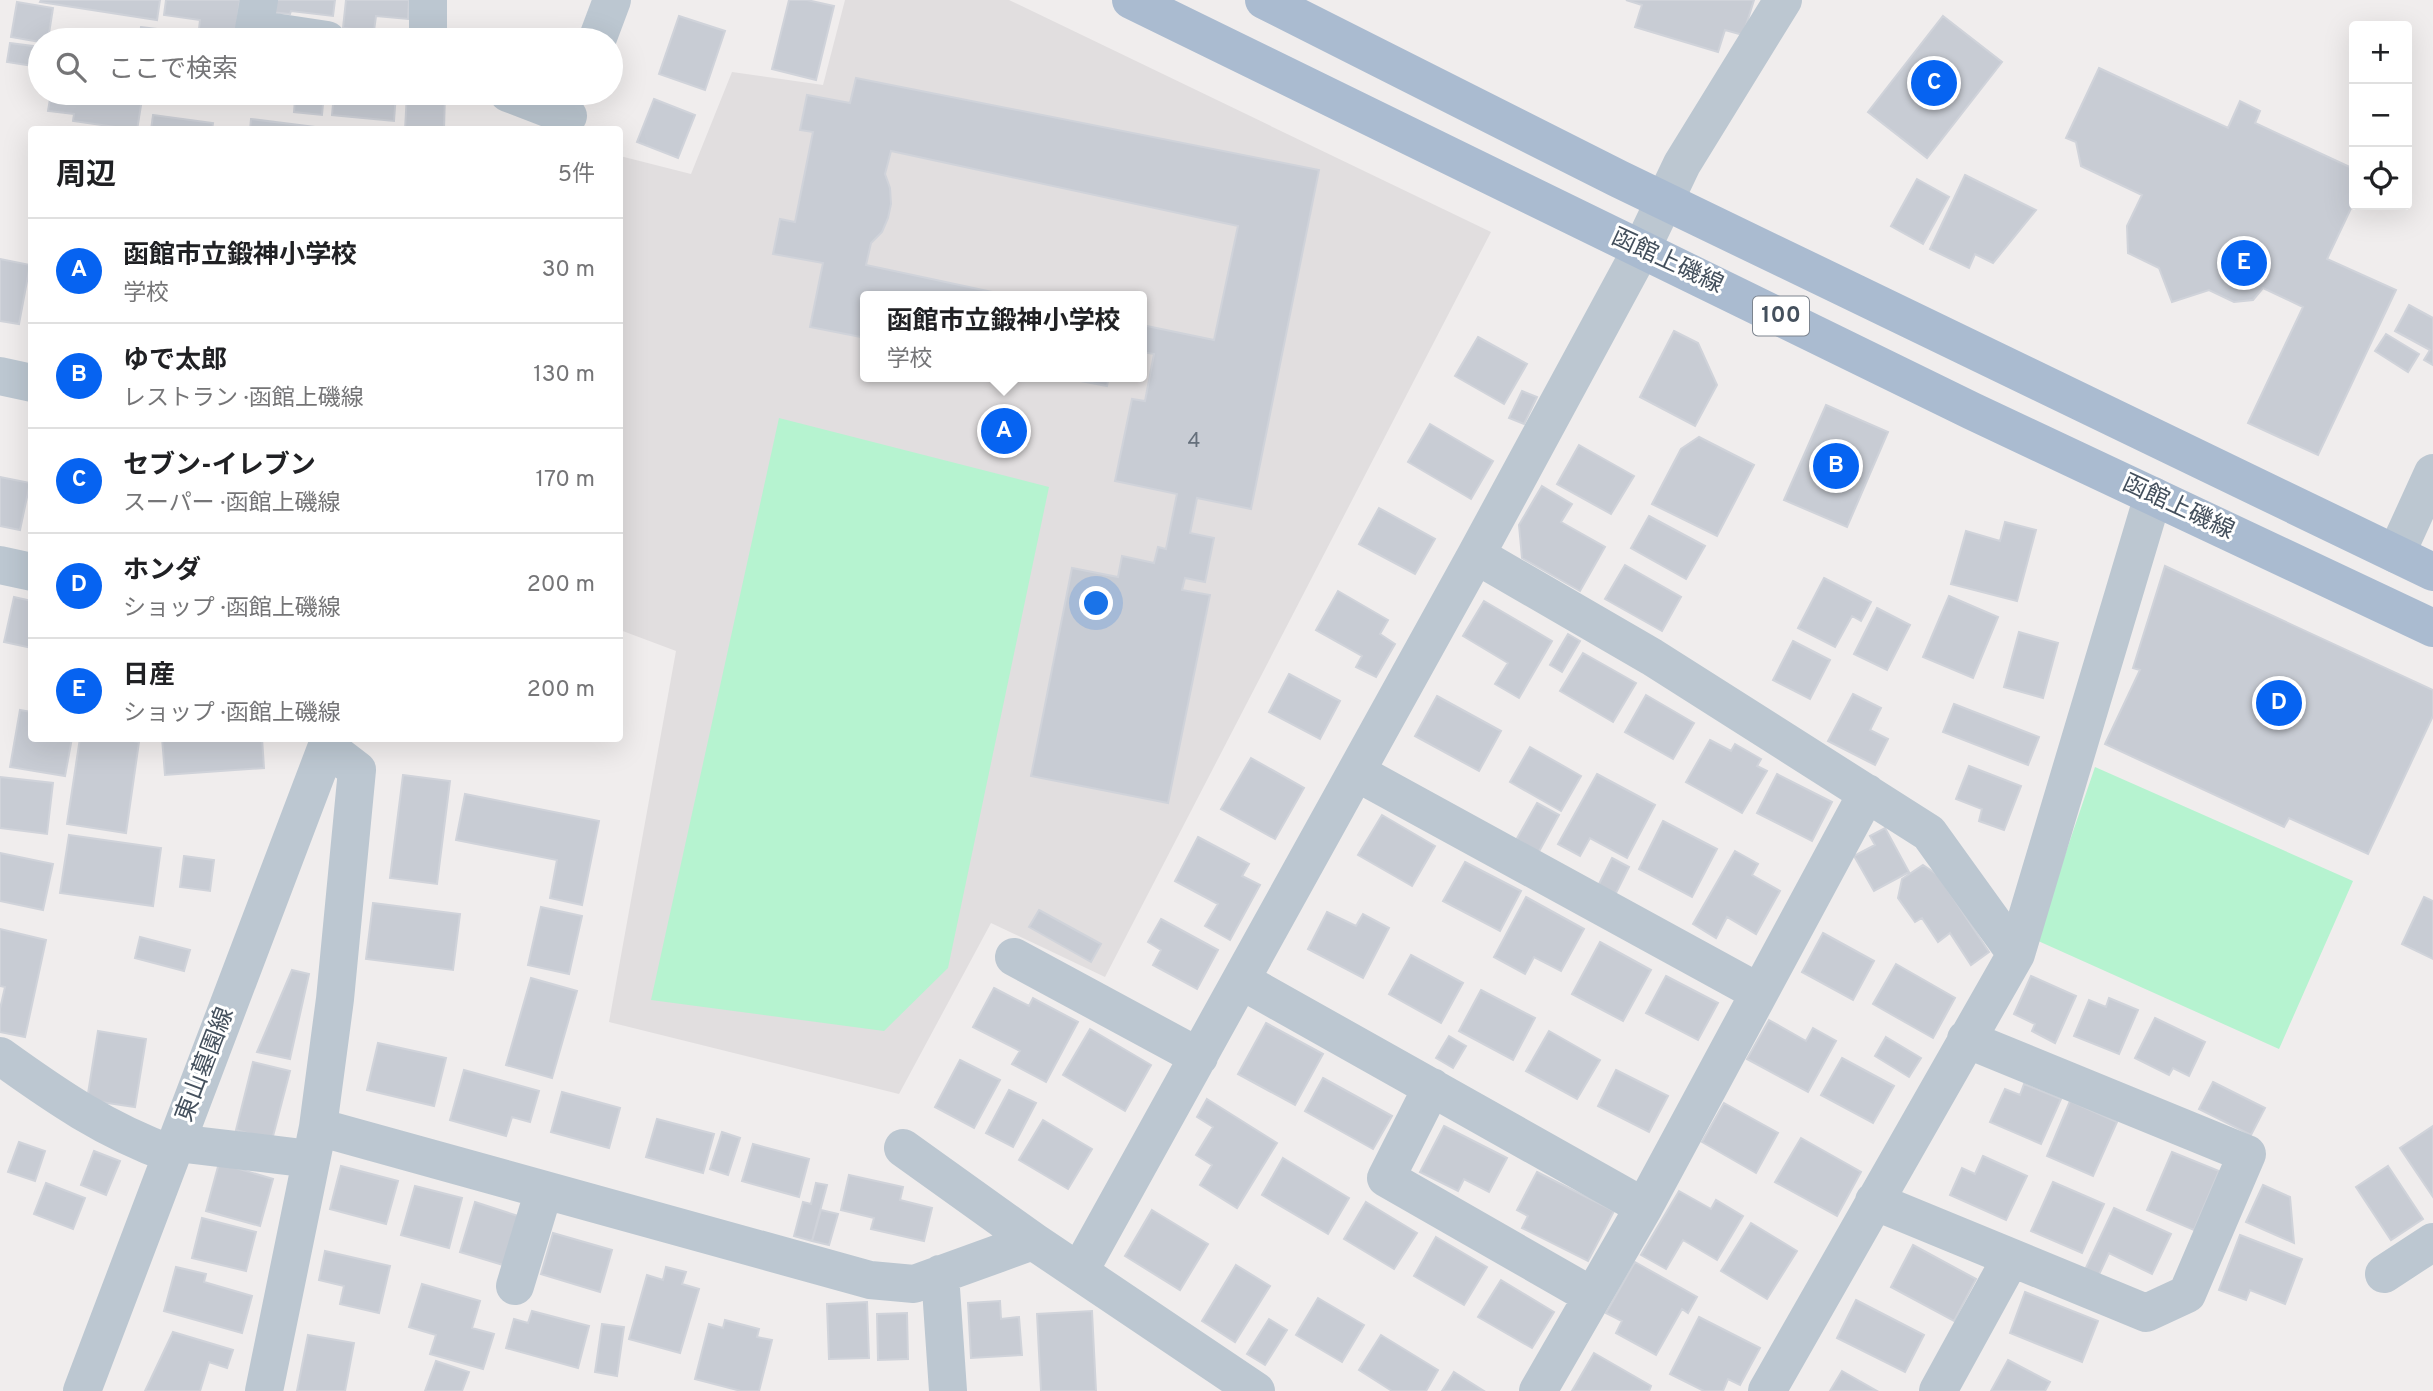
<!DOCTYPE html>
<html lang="ja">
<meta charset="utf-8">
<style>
:root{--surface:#fff;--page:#f6f6f6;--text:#202124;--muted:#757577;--line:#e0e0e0;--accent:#0663f1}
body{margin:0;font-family:Overpass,"Noto Sans JP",sans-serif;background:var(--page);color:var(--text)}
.controls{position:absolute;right:21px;top:21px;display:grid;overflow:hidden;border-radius:7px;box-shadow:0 7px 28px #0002}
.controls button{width:63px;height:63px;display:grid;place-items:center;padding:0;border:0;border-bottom:2px solid var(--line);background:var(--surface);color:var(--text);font:35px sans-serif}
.you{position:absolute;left:1097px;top:604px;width:24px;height:24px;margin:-18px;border:5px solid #fff;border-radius:50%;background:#1a73e8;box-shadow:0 0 0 10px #1a73e833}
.badge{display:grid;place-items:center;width:46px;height:46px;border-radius:50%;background:var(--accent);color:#fff;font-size:23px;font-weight:700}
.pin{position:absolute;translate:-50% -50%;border:4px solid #fff;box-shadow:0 2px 7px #0006}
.popup{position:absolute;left:860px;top:291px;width:287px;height:91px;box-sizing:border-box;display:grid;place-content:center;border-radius:7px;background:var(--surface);filter:drop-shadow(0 2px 5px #0005);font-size:23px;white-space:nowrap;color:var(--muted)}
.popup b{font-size:26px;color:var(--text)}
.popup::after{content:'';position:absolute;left:50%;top:100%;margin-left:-14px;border:14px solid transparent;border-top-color:var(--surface)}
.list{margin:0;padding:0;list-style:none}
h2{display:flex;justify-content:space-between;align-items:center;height:91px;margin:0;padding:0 28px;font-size:30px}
h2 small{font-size:23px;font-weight:400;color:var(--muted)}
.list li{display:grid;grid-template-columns:46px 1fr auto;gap:21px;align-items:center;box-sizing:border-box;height:105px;padding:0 28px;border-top:2px solid var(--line)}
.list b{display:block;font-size:26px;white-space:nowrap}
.list p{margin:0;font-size:23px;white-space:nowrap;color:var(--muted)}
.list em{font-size:23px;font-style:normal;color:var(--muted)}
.icon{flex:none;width:38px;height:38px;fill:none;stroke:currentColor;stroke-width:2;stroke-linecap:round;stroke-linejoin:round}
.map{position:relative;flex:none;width:2433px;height:1391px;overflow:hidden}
.search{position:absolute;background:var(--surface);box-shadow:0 7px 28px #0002;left:28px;top:28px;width:595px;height:77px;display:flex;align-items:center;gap:18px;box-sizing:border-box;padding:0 24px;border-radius:38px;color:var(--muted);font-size:26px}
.panel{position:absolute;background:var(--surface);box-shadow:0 7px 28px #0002;left:28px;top:126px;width:595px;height:616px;border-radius:7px}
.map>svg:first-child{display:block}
.education{fill:#e1dedf;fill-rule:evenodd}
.green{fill:#b6f3d0}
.building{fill:#c8ccd4;stroke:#d0d3da;stroke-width:2}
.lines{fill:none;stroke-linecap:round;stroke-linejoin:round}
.minor{stroke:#bcc7d1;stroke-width:38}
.major{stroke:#aabbd0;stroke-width:38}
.labels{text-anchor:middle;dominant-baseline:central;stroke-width:6;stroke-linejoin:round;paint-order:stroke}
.number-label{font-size:21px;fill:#656f7b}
.shield{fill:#fff;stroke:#7c848e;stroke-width:2}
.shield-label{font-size:23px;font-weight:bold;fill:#44505d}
.street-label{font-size:24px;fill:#44505d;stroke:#fff}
</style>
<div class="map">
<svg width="2433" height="1391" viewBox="0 0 2433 1391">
<rect width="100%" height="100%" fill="#f0eded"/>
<path class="education" d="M845 0H1009L1491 232 1105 977 991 923 899 1094 609 1022 676 651 620 630V156L691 174 732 72 823 85ZM866 296H1142V377H866Z"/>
<path class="green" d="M779 418 1049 487 948 968 884 1031 651 1000Z
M2095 767 2353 881 2279 1049 2036 940Z"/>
<path class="building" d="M41 0H160L157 20 40 2Z
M166 0H240L235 40 198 38 200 20 164 15Z
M272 0H335L333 16 291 11 290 14 270 12Z
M346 0H409L408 19 376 16 374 31 343 28Z
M789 0H807L834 6 816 80 772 69Z
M1626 0H1754L1743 35 1725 30 1718 52 1635 27 1642 5Z
M17 2 53 8 48 40 40 42 11 37Z
M679 16 725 31 705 90 659 74Z
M1943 16 2002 62 1927 158 1868 112Z
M141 27 158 29 156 40H139Z
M10 43 40 47V67L7 62Z
M2099 68 2228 128 2240 101 2260 111 2255 123 2354 169V202L2327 259 2396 290 2318 455 2248 423 2303 307 2263 288 2253 300 2234 302 2209 290 2172 302 2159 268 2128 253 2127 226 2142 195 2081 166 2076 142 2066 138Z
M856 78 1319 170 1251 509 1197 498 1190 533 1214 538 1205 582 1185 578 1182 590 1210 595 1168 803 1031 776 1072 568 1118 577 1122 556 1154 563 1158 547 1166 549 1177 494 1115 481 1132 399 1145 401 1154 354 1142 352V325L1214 340 1238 226 891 151 885 174 890 188 891 204 888 218 882 232 871 243 866 265 1011 296H866V338L810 327 823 263 773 254 780 219 795 222 813 132 800 130 807 95 850 103Z
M51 93H143L137 130 73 121 74 114 48 111Z
M253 93H324L322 115 294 112 295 99 252 95Z
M334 93H396L394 121 332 115Z
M407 93H445L444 130H405Z
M654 99 695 115 678 158 637 142Z
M153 115 213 123 212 130H151Z
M251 119 339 130H250Z
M1965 175 2036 210 1993 263 1975 254 1969 268 1930 249Z
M1917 179 1949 197 1923 244 1891 226Z
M0 259 30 265 19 324 0 321Z
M2409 305 2433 318V365L2424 360 2430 350 2395 331Z
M1674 331 1698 343 1717 385 1695 426 1640 397Z
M2386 334 2419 354 2408 372 2375 351Z
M1478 337 1527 364 1504 404 1455 376Z
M1060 377H1109L1107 386Z
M1522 391 1537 397 1524 424 1509 418Z
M1826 405 1888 432 1847 527 1784 500Z
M1430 424 1493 461 1471 499 1408 462Z
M1699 437 1754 465 1717 536 1652 504 1681 449Z
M1579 445 1634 476 1611 514 1557 484Z
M0 477 30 483 20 530 0 526Z
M1542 486 1572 504 1561 522 1605 547 1580 591 1522 558 1519 525Z
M1379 508 1435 539 1415 574 1359 544Z
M1649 516 1705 546 1686 579 1631 548Z
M2005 522 2036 530 2017 601 1951 584 1966 531 2000 541Z
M1625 565 1681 597 1662 631 1605 599Z
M2165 566 2433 690V716L2368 854 2289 818 2284 827 2105 744 2140 670 2133 668Z
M1824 578 1871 602 1861 621 1852 616 1835 647 1798 628Z
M1338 591 1388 620 1380 634 1395 644 1376 677 1356 667 1362 656 1316 630Z
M1949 596 1998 617 1973 678 1923 657Z
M14 597 32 601V648L4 642Z
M1484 601 1552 641 1519 698 1495 684 1508 663 1463 636Z
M1877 608 1910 625 1887 670 1854 654Z
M2019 632 2058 643 2043 698 2004 687Z
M1568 634 1580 641 1562 672 1550 665Z
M1793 641 1830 660 1810 699 1773 680Z
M1583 653 1636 683 1613 722 1560 691Z
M1289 674 1340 701 1320 739 1269 712Z
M1853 694 1881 708 1870 730 1888 739 1875 765 1828 741Z
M1646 695 1694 723 1673 759 1625 732Z
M1437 696 1501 731 1479 771 1415 736Z
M1954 704 2039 737 2028 765 1943 732Z
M20 710 32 712V738H72L65 776 10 767Z
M80 738H115L139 742 126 833 67 824Z
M162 738H262L264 768 165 775Z
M1710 740 1731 751 1735 744 1761 759 1757 766 1767 771 1742 813 1686 782Z
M1530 747 1581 776 1561 811 1510 782Z
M1251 758 1304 788 1275 839 1221 809Z
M1969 766 2021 786 2004 830 1979 821 1982 809 1956 799Z
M1597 774 1655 805 1627 858 1590 838 1580 856 1558 844Z
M1777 774 1832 802 1812 841 1757 813Z
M403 775 450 781 437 884 390 878Z
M0 777 53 783 47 834 0 828Z
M465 794 599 821 582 905 550 898 557 860 456 840Z
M1537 803 1559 815 1537 855 1515 842Z
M1382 815 1435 846 1412 886 1358 855Z
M1663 821 1717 849 1692 897 1639 869Z
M1885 828 1909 872 1874 891 1854 856 1875 845 1870 836Z
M69 835 161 848 153 906 60 893Z
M1198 837 1249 864 1242 876 1260 885 1230 940 1205 926 1218 904 1175 881Z
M1735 851 1758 864 1752 875 1780 891 1756 934 1727 917 1716 938 1693 924Z
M0 853 53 864 43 910 0 901Z
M184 856 214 860 210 891 180 887Z
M1612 858 1629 867 1615 895 1598 886Z
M1465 862 1521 891 1500 931 1443 901Z
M1923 865 1938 875 1989 952 1971 965 1950 933 1938 942 1922 918 1915 922 1898 898 1902 879Z
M1526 897 1584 929 1561 971 1534 957 1525 974 1494 957Z
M2424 897 2433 901V959L2402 944Z
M373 903 460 914 453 970 366 959Z
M541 907 582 916 569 974 528 965Z
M1039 910 1101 944 1091 962 1029 927Z
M1327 912 1356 926 1363 914 1389 928 1363 978 1308 949Z
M1161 919 1218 950 1197 989 1153 965 1161 950 1148 942Z
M0 929 46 940 25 1037 0 1032V1009L5 987 0 986Z
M1823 933 1874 961 1853 1000 1802 972Z
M140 937 190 950 184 971 135 958Z
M1600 942 1651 970 1623 1021 1572 994Z
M1411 955 1463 983 1441 1023 1389 994Z
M1896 964 1955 998 1933 1038 1873 1004Z
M292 970 309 974 290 1059 257 1052Z
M1666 976 1718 1003 1698 1040 1646 1013Z
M2031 976 2076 996 2055 1043 2032 1031 2035 1024 2014 1014Z
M531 978 577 991 552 1078 506 1065Z
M994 988 1029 1006 1033 998 1078 1022 1046 1082 1012 1064 1020 1051 973 1027Z
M1481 990 1535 1018 1513 1060 1459 1031Z
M2109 998 2138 1010 2119 1054 2074 1036 2089 1000 2106 1007Z
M2155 1018 2205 1042 2189 1076 2173 1068 2169 1075 2135 1058Z
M1769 1020 1806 1041 1813 1028 1836 1041 1808 1092 1747 1059Z
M1266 1023 1323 1054 1295 1105 1238 1074Z
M1090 1029 1151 1065 1125 1111 1063 1075Z
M98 1031 146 1039 135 1107 87 1100Z
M1549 1031 1600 1060 1577 1099 1526 1071Z
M1449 1036 1466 1046 1453 1068 1436 1058Z
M1886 1037 1921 1058 1909 1077 1875 1056Z
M378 1043 446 1058 434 1106 367 1090Z
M1842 1058 1894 1086 1873 1123 1821 1095Z
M960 1060 1000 1080 974 1128 935 1107Z
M253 1062 290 1071 272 1140 236 1130Z
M464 1070 539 1091 530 1122 512 1117 506 1136 450 1120Z
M1616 1070 1668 1096 1649 1132 1598 1106Z
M1323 1078 1392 1116 1373 1149 1305 1111Z
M2213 1082 2265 1108 2251 1135 2199 1109Z
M2024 1084 2061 1099 2041 1144 1990 1122 2005 1089 2020 1095Z
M1009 1090 1036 1103 1013 1147 986 1133Z
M562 1092 620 1108 609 1148 551 1132Z
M1207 1099 1277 1143 1237 1208 1200 1185 1212 1165 1196 1155 1213 1127 1197 1117Z
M2070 1101 2117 1122 2093 1176 2047 1156Z
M1724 1103 1778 1133 1756 1173 1702 1142Z
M657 1119 714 1134 703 1173 646 1157Z
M1043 1120 1092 1149 1068 1189 1019 1160Z
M1444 1126 1507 1158 1489 1192 1464 1179 1458 1191 1420 1172Z
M2433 1126V1197L2400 1148Z
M722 1132 740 1138 728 1175 710 1169Z
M1801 1138 1861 1172 1837 1216 1775 1182Z
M19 1142 45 1151 35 1181 8 1172Z
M753 1144 809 1159 799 1197 742 1181Z
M94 1151 120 1161 106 1195 81 1185Z
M2172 1152 2219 1171 2194 1230 2147 1210Z
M1983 1156 2027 1176 2006 1220 1950 1195 1962 1168 1975 1174Z
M1283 1158 1349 1198 1328 1234 1262 1195Z
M219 1163 273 1179 260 1226 206 1211Z
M341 1166 398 1181 386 1224 330 1209Z
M2388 1166 2423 1219 2391 1240 2356 1187Z
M1537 1172 1614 1211 1588 1261 1522 1228 1528 1216 1517 1210Z
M849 1175 903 1187 900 1200 932 1208 924 1241 871 1229 874 1218 841 1210Z
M2053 1182 2104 1204 2082 1253 2031 1231Z
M46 1183 85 1198 73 1229 34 1214Z
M816 1183 827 1185 812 1241 794 1236 803 1202 811 1204Z
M2263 1185 2290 1197 2294 1243 2246 1222Z
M415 1186 462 1198 449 1248 401 1235Z
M1679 1191 1711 1209 1716 1200 1743 1216 1717 1260 1683 1240 1666 1269 1641 1255Z
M475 1202 518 1216 503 1265 460 1252Z
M1366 1202 1417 1233 1394 1269 1344 1239Z
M2114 1208 2171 1234 2152 1274 2109 1253 2096 1281 2083 1274Z
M821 1210 838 1214 829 1245 812 1241Z
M1152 1210 1208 1244 1180 1290 1125 1256Z
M202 1218 256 1232 246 1271 192 1258Z
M1751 1223 1797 1251 1767 1299 1721 1271Z
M553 1233 612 1250 600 1292 541 1274Z
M2240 1235 2302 1259 2285 1304 2250 1290 2246 1300 2219 1290Z
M1436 1237 1487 1267 1464 1305 1414 1276Z
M1913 1245 1976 1279 1954 1321 1891 1287Z
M325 1251 390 1266 379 1313 340 1304 344 1286 319 1280Z
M1635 1262 1697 1297 1688 1313 1682 1309 1656 1355 1616 1333 1622 1321 1606 1313Z
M1236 1265 1270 1286 1235 1342 1202 1321Z
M176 1267 206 1274 204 1282 252 1296 242 1333 164 1311Z
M666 1267 686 1272 682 1284 699 1289 680 1353 629 1339 647 1275 663 1280Z
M1501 1280 1554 1312 1532 1348 1478 1317Z
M422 1284 480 1301 472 1328 494 1334 483 1369 430 1354 436 1335 409 1327Z
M2025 1292 2098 1321 2082 1362 2010 1333Z
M1318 1298 1364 1325 1342 1362 1296 1335Z
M1856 1300 1924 1335 1905 1372 1837 1338Z
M1000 1301 1001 1319 1019 1317 1022 1355 971 1358 968 1303Z
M867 1302 869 1358 829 1359 827 1304Z
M532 1311 589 1326 578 1368 506 1348 514 1319 528 1323Z
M1092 1311 1096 1391H1041L1037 1314Z
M907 1313 908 1359 878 1360 877 1314Z
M1699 1317 1760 1348 1740 1385 1728 1379 1723 1391H1704L1670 1374Z
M1269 1319 1287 1330 1265 1365 1247 1354Z
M725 1320 759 1329 757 1337 772 1340 759 1391H741L695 1379 709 1324 723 1328Z
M602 1324 624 1327 617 1376 595 1372Z
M173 1332 233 1350 227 1368 209 1362 200 1391H145Z
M308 1335 354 1343 345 1391H297Z
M1381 1335 1438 1370 1426 1391H1392L1359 1370Z
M1594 1353 1651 1386 1649 1391H1572Z
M2008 1360 2050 1382 2045 1391H1991Z
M436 1361 469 1372 462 1391H425Z
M1842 1371 1877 1391H1830Z
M1454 1372 1484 1391H1442Z"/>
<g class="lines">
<path class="minor" d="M259 0 254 29 327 40
M428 40V0
M597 40 612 0
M508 93 568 116
M0 376 32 383
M2396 554 2433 473
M1476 555 1652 657 1929 833 2016 954 1767 1391
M0 565 32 572
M1356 772 1758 992
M2016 954 2153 496
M1014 957 1199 1057
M1242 981 1644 1207
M0 1056C57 1097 105 1130 171 1154
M1432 1087 1386 1178 1592 1296
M318 1127 870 1280 914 1284 1033 1241 1256 1391
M177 1143 311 1159
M903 1148 1033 1241
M1874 1201 2146 1313 2187 1294 2247 1154 1966 1039
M1079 1272 1476 555 1641 250 1682 164 1783 0
M940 1274 948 1391
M2384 1274 2433 1242
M515 1286 544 1190
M82 1391 330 738
M264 1391 318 1127 335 999 357 770 327 747
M1538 1391 1644 1207 1867 793
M1938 1391 2011 1258"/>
<path class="major" d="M1131 0 1972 411 2433 628
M1264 0 1619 179 2433 572"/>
</g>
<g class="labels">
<g class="number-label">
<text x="1194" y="441">4</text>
</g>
<rect class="shield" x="1753" y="296.5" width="56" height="39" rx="5"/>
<g class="shield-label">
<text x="1781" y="316">100</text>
</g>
<g class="street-label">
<text transform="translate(1667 262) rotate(25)">函館上磯線</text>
<text transform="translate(2178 508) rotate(25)">函館上磯線</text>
<text transform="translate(206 1065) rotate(-69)">東山墓園線</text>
</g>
</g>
</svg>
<div class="controls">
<button>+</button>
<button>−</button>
<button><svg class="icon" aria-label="locate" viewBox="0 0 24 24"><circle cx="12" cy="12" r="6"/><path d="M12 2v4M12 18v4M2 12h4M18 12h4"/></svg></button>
</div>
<div class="you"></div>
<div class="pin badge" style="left:1004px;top:431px">A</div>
<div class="popup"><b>函館市立鍛神小学校</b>学校</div>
<div class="pin badge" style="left:1836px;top:466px">B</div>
<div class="pin badge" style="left:1934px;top:83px">C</div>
<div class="pin badge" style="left:2279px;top:703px">D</div>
<div class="pin badge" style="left:2244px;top:263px">E</div>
<div class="search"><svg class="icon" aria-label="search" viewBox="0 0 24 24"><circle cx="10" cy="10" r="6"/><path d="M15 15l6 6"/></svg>ここで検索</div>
<section class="panel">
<h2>周辺<small>5件</small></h2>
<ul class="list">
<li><span class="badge">A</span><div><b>函館市立鍛神小学校</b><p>学校</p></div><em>30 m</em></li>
<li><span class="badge">B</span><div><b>ゆで太郎</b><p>レストラン · 函館上磯線</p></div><em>130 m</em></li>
<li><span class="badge">C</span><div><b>セブン-イレブン</b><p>スーパー · 函館上磯線</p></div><em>170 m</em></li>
<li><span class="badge">D</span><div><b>ホンダ</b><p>ショップ · 函館上磯線</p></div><em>200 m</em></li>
<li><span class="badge">E</span><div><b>日産</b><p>ショップ · 函館上磯線</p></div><em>200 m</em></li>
</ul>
</section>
</div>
